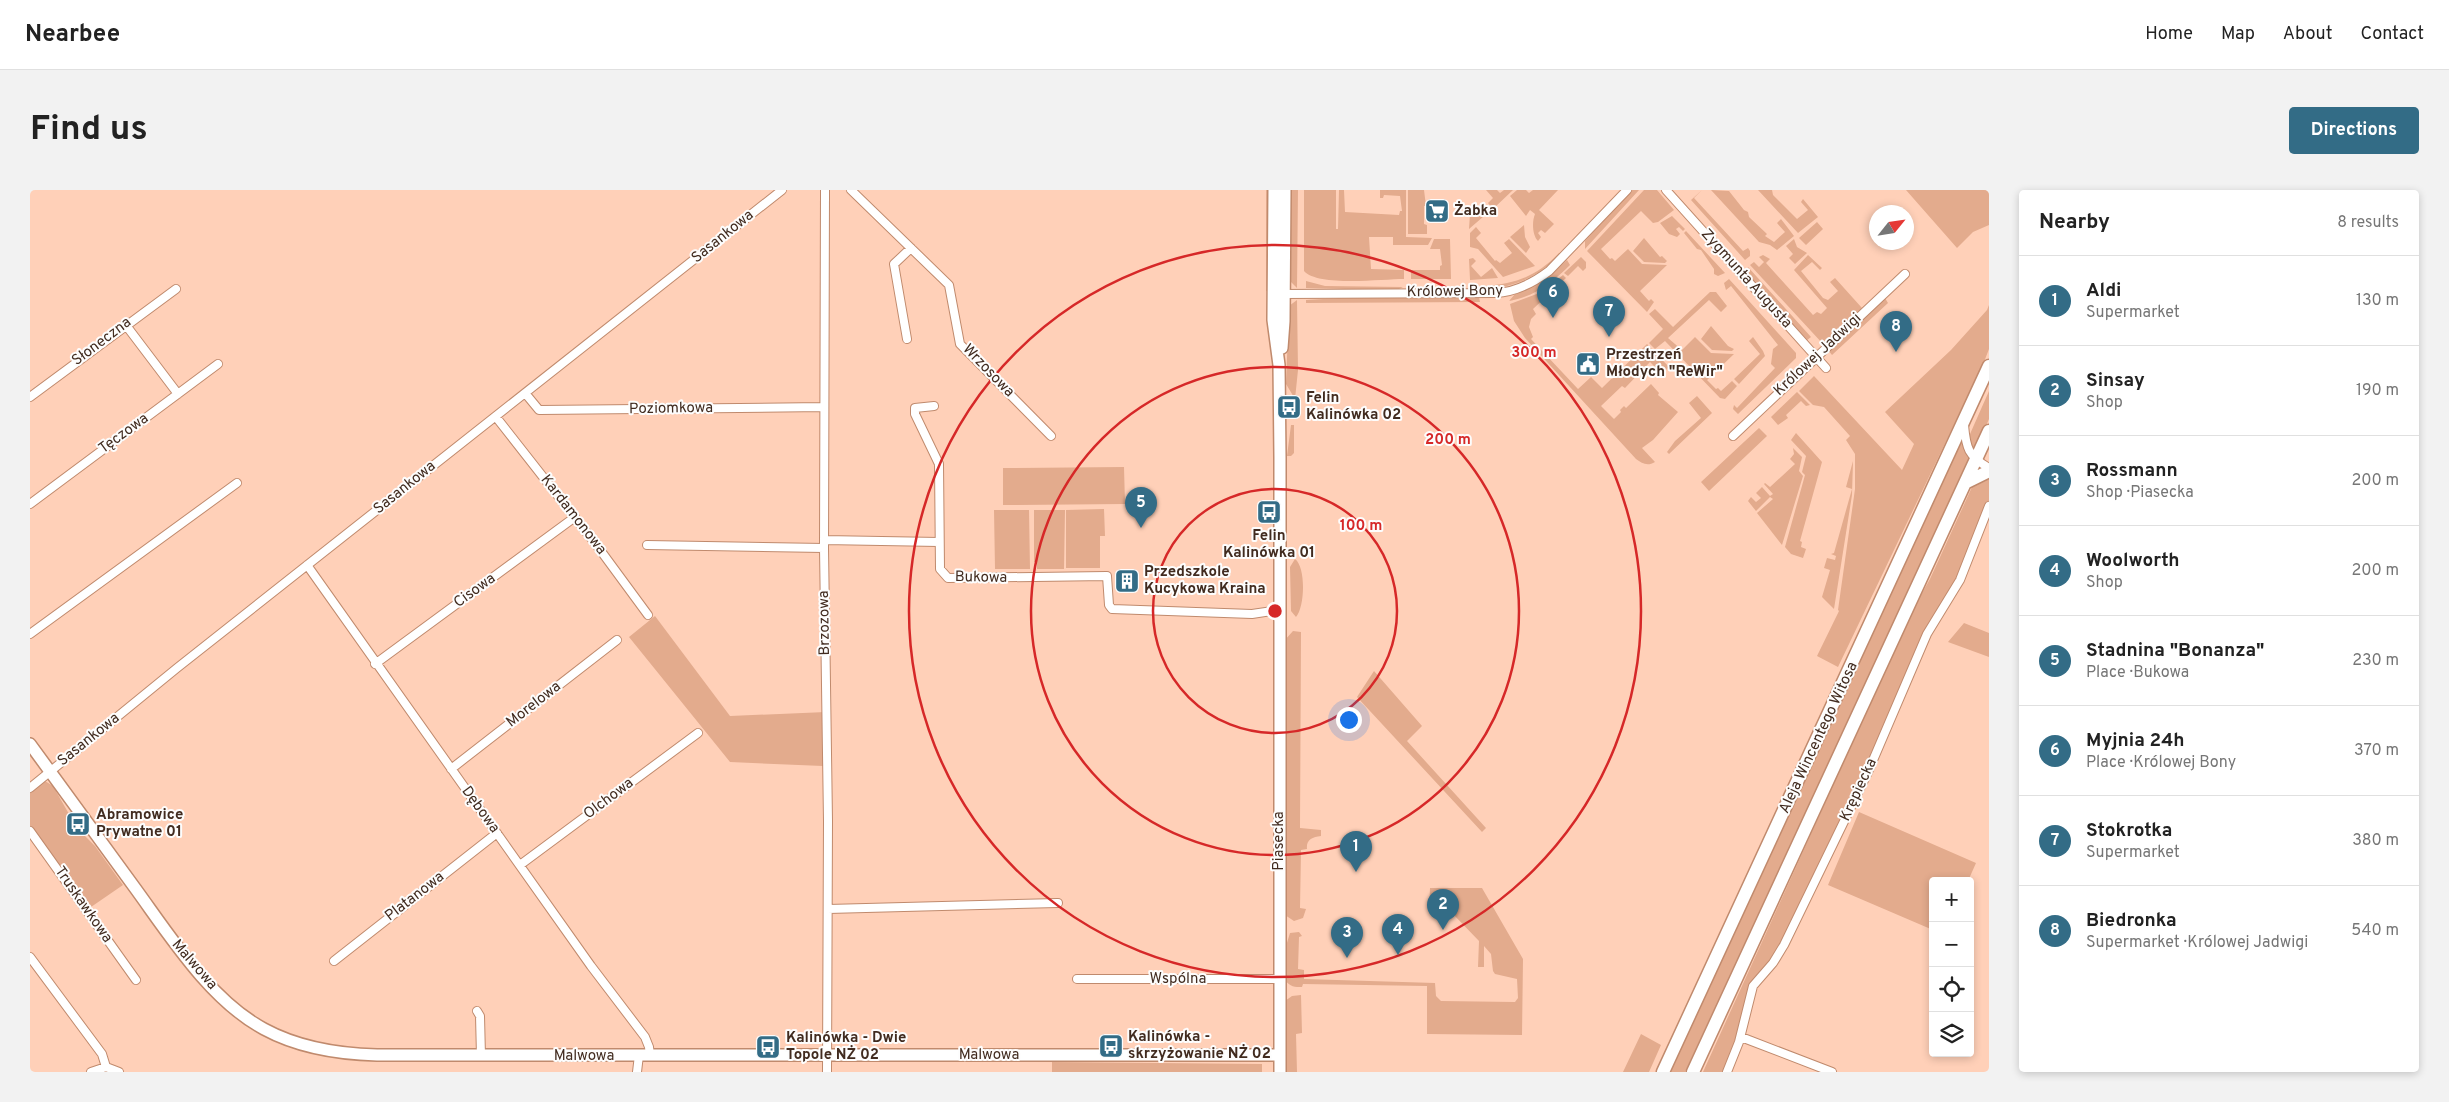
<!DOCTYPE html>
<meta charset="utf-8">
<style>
:root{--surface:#fff;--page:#f2f2f2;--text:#222;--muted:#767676;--line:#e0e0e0;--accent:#336c86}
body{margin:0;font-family:Overpass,sans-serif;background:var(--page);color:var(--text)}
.controls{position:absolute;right:15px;bottom:15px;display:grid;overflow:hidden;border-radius:5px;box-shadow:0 2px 8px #0003}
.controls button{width:45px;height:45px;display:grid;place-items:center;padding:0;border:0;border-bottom:1px solid var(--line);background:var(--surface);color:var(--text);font:25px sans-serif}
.compass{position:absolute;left:1839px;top:15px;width:45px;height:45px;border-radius:50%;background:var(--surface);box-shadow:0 2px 8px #0003;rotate:60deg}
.you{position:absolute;left:1318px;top:529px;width:18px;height:18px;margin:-12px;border:4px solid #fff;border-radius:50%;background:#1a73e8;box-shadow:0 0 0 8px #1a73e833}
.badge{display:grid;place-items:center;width:32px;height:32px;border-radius:50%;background:var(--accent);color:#fff;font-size:16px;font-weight:700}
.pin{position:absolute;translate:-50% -41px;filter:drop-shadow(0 1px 2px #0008)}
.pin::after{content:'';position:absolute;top:26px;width:18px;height:15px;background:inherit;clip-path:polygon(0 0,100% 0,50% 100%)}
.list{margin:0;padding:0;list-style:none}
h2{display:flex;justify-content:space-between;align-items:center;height:65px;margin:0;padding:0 20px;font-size:21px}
h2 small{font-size:16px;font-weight:400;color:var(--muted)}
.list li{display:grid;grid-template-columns:32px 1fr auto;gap:15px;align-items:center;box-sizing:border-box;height:90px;padding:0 20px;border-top:1px solid var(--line)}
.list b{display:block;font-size:19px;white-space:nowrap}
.list p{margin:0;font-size:16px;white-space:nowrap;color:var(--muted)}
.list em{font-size:16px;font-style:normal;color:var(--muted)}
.icon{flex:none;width:28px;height:28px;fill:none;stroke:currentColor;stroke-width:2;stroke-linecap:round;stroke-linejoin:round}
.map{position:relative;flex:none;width:1959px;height:882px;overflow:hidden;border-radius:5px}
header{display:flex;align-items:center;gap:30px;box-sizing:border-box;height:70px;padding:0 25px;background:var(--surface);border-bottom:1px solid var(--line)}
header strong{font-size:24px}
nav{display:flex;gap:28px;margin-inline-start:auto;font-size:18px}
.intro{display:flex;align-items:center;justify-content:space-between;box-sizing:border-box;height:120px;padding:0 30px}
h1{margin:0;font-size:35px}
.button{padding:12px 22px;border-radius:5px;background:var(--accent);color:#fff;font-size:18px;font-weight:700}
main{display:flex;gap:30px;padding:0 30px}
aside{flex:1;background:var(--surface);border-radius:5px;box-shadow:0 2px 8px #0003}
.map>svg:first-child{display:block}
.green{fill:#e3ab8d}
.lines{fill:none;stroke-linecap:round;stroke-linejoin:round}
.street-casing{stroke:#c08a6d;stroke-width:10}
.secondary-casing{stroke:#c08a6d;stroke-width:14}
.primary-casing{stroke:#c08a6d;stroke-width:15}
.street{stroke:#fff;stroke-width:8}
.secondary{stroke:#fff;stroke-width:11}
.primary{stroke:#fff;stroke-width:12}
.ring{fill:none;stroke:#d62828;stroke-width:2.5}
.labels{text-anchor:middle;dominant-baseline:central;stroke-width:4;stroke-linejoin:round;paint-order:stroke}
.poi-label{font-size:15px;font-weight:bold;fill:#412b1f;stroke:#fdfdfd;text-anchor:start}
.street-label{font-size:15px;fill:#412b1f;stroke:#fdfdfd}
.centre{fill:#d62828;stroke:#fdfdfd;stroke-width:2.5}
.ring-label{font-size:15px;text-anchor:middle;font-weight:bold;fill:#d62828;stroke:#fdfdfd;stroke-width:4;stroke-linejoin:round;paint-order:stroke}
</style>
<header>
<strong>Nearbee</strong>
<nav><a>Home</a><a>Map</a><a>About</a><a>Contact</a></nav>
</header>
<div class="intro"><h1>Find us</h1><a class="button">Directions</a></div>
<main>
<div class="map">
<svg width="1959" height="882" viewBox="0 0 1959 882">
<rect width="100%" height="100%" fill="#ffd0b8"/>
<path class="green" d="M1236 0H1241L1239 101H1236Z
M1257 0H1268L1267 98 1259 90Z
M1274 0H1306V39H1308L1309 0H1314L1315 22 1369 25 1370 21H1372L1370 6 1354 5 1353 8H1350V0H1376V47L1402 48 1398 55H1363V47H1339L1341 79 1374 80V89C1352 89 1288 97 1274 81Z
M1378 0H1394L1396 16H1394V34L1397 35V44H1378Z
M1456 0H1467L1470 3 1474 0H1483L1463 19 1458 13 1463 8Z
M1487 0H1496L1499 3 1503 0H1528L1509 20 1524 34 1515 43 1511 40 1508 43 1511 47 1508 51C1502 45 1502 31 1505 24L1500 20 1496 26 1480 6Z
M1602 0H1609L1555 59V51Z
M1614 0H1627L1644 20 1628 32 1623 33 1611 21 1571 59 1580 69 1582 68 1585 71 1598 59 1612 74 1637 75 1610 101 1619 111 1621 109 1624 112 1617 122 1557 61Z
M1672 0 1664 8 1713 61 1718 58 1720 61V66L1715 70 1661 10Z
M1681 0 1699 1 1714 20 1718 22 1719 27 1737 44 1735 46 1744 52 1755 42 1747 33 1751 29 1764 46 1747 60 1740 55 1729 52Z
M1728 0H1742L1743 5 1767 29 1778 20 1771 12 1773 9 1788 27 1768 43Z
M1876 0H1959V35L1943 42 1927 58Z
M1458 17 1461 20 1439 39 1440 24 1443 22 1447 27Z
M1642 26 1655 39 1653 41 1649 37 1646 39 1650 44 1647 47 1639 44 1630 33Z
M1787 32 1793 39 1776 55 1769 48Z
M1494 35 1495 47 1500 57 1496 63 1480 47Z
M1446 37 1451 43 1446 48 1465 71 1466 70 1470 73 1482 63 1474 53 1479 49 1505 76 1473 87 1448 59 1440 57V43Z
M1656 41 1695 83 1688 86 1684 84V79L1671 60 1667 59 1654 43Z
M1614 48 1630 67 1632 66 1637 71 1635 73 1614 72 1603 61Z
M1404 49H1420L1421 89H1381V80H1410V76L1412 75 1410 59H1400Z
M1764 49 1767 57 1777 63 1765 74 1759 68 1763 64 1756 56Z
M1529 63 1531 64C1508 86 1487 97 1455 99V96C1487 94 1508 85 1529 63Z
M1733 65 1740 69 1736 73 1783 125 1787 122 1791 124 1797 118 1764 80 1778 65 1792 78 1790 80 1782 72 1771 81 1793 108 1798 110 1808 101 1800 92 1805 88 1832 118 1793 154 1720 75 1724 72 1729 77 1734 72 1729 67Z
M1551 67 1556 72V78L1553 81 1548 76 1538 86 1534 83Z
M1443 68 1446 71 1441 76 1451 87 1462 78 1468 88 1440 90 1439 69Z
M1537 70 1540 75C1523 92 1504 107 1479 111L1485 104 1516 89Z
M1718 77 1781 147 1776 151 1717 85Z
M1533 85 1536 88 1503 119 1506 124 1501 129 1499 137 1503 147 1501 149 1548 199 1561 187 1572 198 1617 154 1639 177 1632 184 1620 172 1595 198 1592 196 1571 216 1584 229 1591 222 1590 220 1594 216 1596 218 1621 194 1629 203 1628 205 1648 222 1623 250 1612 258 1625 272C1617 277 1612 273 1606 269L1495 148 1484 131 1480 114 1512 102Z
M1699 89 1766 163V168L1708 224 1703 219 1704 215 1707 218 1745 178 1741 174 1743 159 1748 155 1701 96 1696 100 1694 93Z
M1276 91 1295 96 1373 97 1369 99 1357 100 1276 98Z
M1680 102H1686L1697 116 1691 122 1679 110 1638 148 1652 160 1665 147 1681 163 1704 164 1677 190 1686 199 1688 198 1691 201 1702 191 1707 196 1695 209 1690 208 1635 151 1625 159 1619 153 1633 139 1619 124 1625 119 1643 137Z
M1328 107H1449L1450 112 1276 113V110Z
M1855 108 1858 113 1802 165 1798 160Z
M1267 110 1268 180 1265 209 1256 194 1259 116Z
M1959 115V159L1954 172 1808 477 1787 466 1809 421 1808 420 1825 299V264L1816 250 1820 246 1794 217 1783 215 1769 201 1784 186 1872 280 1884 254 1855 222 1921 160 1957 120Z
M1681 136 1698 156 1704 159 1702 161 1682 160 1671 149Z
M1723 147 1733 161 1735 166 1709 194 1704 189 1730 164 1719 151Z
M1959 201V229L1944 264 1940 252V244Z
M1767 202 1780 215 1776 216 1771 211 1756 225 1758 228 1748 235 1741 227Z
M1667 206 1682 223 1639 264 1637 262 1645 251 1671 228 1659 213Z
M1261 235H1264V263L1261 266H1257Z
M1729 238 1737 246 1679 301 1671 292Z
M1766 243 1792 272 1770 351 1772 352 1771 357 1776 359 1773 368 1761 364 1755 357 1775 285 1772 282 1776 266 1761 250Z
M1932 248 1935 262 1941 271 1655 882H1638L1795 547Z
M1763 258 1772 267 1769 281 1773 286 1752 355 1727 323 1743 309 1740 307 1726 321 1718 311 1721 307 1726 312 1731 308 1726 303 1732 297 1740 306 1743 304 1734 294 1735 293 1740 297 1765 274 1760 269 1764 264Z
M1823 271 1822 305 1804 419 1792 407 1800 380 1794 378 1797 368 1805 370 1806 366 1801 364 1804 363 1822 299 1816 297Z
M1094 277 1095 314 973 315V278Z
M1959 288V311L1928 386 1749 760 1725 790 1709 844 1694 882H1673L1795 613 1792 612 1874 435 1900 389 1942 297 1945 293Z
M1074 319 1075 346H1070V378H1036V320Z
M964 320H999L1000 379H965Z
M1004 320H1035L1034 379H1007V372H1004Z
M1265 369C1276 377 1275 417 1266 427L1261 421 1260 377Z
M625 426 700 526 796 522 797 571 793 576 700 572 599 447Z
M1934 433 1959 443V467L1918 452Z
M1263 441 1271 442 1270 638 1291 640V646C1282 647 1276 650 1277 659L1271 660 1270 718 1276 719 1273 728 1264 731 1255 725 1254 451Z
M1344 481 1392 536 1377 551 1456 638 1452 642 1327 507Z
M15 591 23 596 47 638 65 656 93 695 61 717 0 636V603Z
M1829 622 1946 673 1938 691H1903V740L1798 695Z
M1400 698H1452L1493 769 1492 845 1397 844V796L1273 794 1272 797C1265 797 1260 797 1255 790L1254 756H1256L1260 743 1269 742 1272 746 1269 747 1268 779 1274 780V789L1405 793 1406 806 1411 811 1485 812 1488 808 1487 789 1465 784 1463 781 1461 764 1454 756V777H1448L1449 751 1422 723 1399 722Z
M1271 805 1272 843 1266 844 1267 882H1255V811L1262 806Z
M1611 844 1631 855 1619 882H1593Z
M1022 872 1232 874V882H1022Z"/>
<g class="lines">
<defs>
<path id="street" d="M795 0 794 358 798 631 797 882
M821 0 919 95 930 154 1021 246
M1636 0 1796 178
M1251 104 1466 103C1486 102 1503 93 1519 81L1597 0
M95 134 148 204
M877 149 864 74 881 58
M495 203 509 220 794 217
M0 207 146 99
M904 216 885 218V224L909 274 910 379 918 388 1077 386 1079 415 1082 419 1222 424 1249 420
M466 227 568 357 618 425
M1934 235C1936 258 1938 266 1959 278
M1703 246 1875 84
M0 314 188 174
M794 350 909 352
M617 355 794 358
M277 375 561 776 615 847 619 857 620 866
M0 444 207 293
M345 474 545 327
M421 579 587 450
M0 598 147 478 752 0
M0 641 106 790
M490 675 668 543
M798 719 1028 713
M0 767 72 864 76 877 89 882
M304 771 467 643
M1047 789H1250
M447 821 450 826 451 866
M1711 847 1802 882
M61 882 76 877
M607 882 609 865
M1697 882 1709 852 1723 796 1743 773 1754 755 1838 582 1897 444 1930 390 1959 316"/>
<path id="secondary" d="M1244 0 1243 130 1249 175 1250 268V882
M1252 158 1254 131 1255 0
M0 554C35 602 70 650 105 698 140 746 180 810 234 839 269 858 308 864 347 865H1250"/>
<path id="primary" d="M1935 293 1959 281
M1633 882 1959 176
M1663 882 1959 241"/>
</defs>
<use href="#street" class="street-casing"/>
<use href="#secondary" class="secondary-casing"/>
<use href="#primary" class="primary-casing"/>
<use href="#street" class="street"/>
<use href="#secondary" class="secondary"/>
<use href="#primary" class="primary"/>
</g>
<g class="ring">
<circle cx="1245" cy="421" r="122"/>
<circle cx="1245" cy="421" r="244"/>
<circle cx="1245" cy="421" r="366"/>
</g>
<defs>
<symbol id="supermarket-square" viewBox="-11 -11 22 22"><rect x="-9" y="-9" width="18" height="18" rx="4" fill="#336c86" stroke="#fdfdfd"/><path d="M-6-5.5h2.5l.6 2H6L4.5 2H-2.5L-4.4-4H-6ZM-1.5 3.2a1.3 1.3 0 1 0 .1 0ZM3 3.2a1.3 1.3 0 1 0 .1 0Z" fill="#fff"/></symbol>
<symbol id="civic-square" viewBox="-11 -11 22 22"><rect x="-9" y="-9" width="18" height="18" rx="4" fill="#336c86" stroke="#fdfdfd"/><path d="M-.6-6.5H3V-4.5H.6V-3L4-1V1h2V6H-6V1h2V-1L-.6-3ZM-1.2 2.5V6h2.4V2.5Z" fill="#fff"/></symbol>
<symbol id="bus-square" viewBox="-11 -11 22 22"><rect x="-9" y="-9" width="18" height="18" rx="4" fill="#336c86" stroke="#fdfdfd"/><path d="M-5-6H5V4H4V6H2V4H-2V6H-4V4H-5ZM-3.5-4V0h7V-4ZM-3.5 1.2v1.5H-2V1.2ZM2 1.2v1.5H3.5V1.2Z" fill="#fff"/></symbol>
<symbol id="building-square" viewBox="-11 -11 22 22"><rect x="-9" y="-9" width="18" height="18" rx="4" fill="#336c86" stroke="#fdfdfd"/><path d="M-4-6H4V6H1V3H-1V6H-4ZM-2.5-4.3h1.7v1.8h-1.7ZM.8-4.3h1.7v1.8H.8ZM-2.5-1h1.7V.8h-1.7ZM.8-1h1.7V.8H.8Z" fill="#fff"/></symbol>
</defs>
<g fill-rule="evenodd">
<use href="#supermarket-square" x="1393" y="7" width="28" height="28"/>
<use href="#civic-square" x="1544" y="160" width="28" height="28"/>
<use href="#bus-square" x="1245" y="203" width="28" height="28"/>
<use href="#bus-square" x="1225" y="308" width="28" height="28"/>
<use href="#building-square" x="1083" y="377" width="28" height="28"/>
<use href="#bus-square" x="34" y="620" width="28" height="28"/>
<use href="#bus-square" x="1067" y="842" width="28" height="28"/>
<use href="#bus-square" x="724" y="843" width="28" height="28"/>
</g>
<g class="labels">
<g class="poi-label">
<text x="1424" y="21">Żabka</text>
<text x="1576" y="165">Przestrzeń<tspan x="1576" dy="17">Młodych "ReWir"</tspan></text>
<text x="1276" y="208">Felin<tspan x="1276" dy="17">Kalinówka 02</tspan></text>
<text x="1239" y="346" text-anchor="middle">Felin<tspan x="1239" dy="17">Kalinówka 01</tspan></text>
<text x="1114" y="382">Przedszkole<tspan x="1114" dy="17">Kucykowa Kraina</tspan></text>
<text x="66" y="625">Abramowice<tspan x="66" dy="17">Prywatne 01</tspan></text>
<text x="1098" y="847">Kalinówka -<tspan x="1098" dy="17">skrzyżowanie NŻ 02</tspan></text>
<text x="756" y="848">Kalinówka - Dwie<tspan x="756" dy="17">Topole NŻ 02</tspan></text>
</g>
<g class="street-label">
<text transform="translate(693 47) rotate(-39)">Sasankowa</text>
<text transform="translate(1716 89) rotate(48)">Zygmunta Augusta</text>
<text transform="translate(1425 102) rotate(-1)">Królowej Bony</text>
<text transform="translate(72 152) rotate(-37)">Słoneczna</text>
<text transform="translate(1788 165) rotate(-43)">Królowej Jadwigi</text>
<text transform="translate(958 181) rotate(46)">Wrzosowa</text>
<text transform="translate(641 219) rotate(-1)">Poziomkowa</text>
<text transform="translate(94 244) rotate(-36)">Tęczowa</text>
<text transform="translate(375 298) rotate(-39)">Sasankowa</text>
<text transform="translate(543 325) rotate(52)">Kardamonowa</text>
<text transform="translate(951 388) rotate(1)">Bukowa</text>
<text transform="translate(445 401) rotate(-36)">Cisowa</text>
<text transform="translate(795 433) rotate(-91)">Brzozowa</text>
<text transform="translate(504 515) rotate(-38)">Morelowa</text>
<text transform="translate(1789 548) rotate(-65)">Aleja Wincentego Witosa</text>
<text transform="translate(59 550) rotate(-39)">Sasankowa</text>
<text transform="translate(1829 600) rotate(-65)">Krępiecka</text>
<text transform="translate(579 609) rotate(-37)">Olchowa</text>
<text transform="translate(450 620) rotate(54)">Dębowa</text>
<text transform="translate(1249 651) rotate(-90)">Piasecka</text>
<text transform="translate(385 707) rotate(-38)">Platanowa</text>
<text transform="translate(53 715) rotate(55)">Truskawkowa</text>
<text transform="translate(164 775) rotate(49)">Malwowa</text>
<text x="1148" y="789">Wspólna</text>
<text x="959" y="865">Malwowa</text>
<text x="554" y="866">Malwowa</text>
</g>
</g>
<circle cx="1245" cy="421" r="8" class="centre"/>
<g class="ring-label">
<text x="1504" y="167">300 m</text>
<text x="1418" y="254">200 m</text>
<text x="1331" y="340">100 m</text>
</g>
</svg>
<div class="controls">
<button>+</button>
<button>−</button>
<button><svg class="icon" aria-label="locate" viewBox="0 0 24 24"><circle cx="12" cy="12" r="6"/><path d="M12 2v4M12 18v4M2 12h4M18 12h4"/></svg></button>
<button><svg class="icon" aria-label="layers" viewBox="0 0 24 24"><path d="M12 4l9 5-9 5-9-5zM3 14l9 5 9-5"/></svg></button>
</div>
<svg class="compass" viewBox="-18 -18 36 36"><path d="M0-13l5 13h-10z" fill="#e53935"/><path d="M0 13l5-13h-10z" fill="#767676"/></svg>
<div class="you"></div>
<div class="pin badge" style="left:1326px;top:682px">1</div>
<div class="pin badge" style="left:1413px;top:740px">2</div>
<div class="pin badge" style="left:1317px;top:768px">3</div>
<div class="pin badge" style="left:1368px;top:765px">4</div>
<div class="pin badge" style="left:1111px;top:338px">5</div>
<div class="pin badge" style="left:1523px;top:128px">6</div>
<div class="pin badge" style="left:1579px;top:147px">7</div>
<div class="pin badge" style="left:1866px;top:162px">8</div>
</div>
<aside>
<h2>Nearby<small>8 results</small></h2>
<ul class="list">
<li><span class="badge">1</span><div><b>Aldi</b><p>Supermarket</p></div><em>130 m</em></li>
<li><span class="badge">2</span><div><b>Sinsay</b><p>Shop</p></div><em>190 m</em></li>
<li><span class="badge">3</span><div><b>Rossmann</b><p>Shop · Piasecka</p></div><em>200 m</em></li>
<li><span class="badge">4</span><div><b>Woolworth</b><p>Shop</p></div><em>200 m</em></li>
<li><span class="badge">5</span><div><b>Stadnina &quot;Bonanza&quot;</b><p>Place · Bukowa</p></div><em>230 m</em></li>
<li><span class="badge">6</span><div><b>Myjnia 24h</b><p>Place · Królowej Bony</p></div><em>370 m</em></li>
<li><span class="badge">7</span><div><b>Stokrotka</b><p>Supermarket</p></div><em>380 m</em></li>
<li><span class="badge">8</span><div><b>Biedronka</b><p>Supermarket · Królowej Jadwigi</p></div><em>540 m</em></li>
</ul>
</aside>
</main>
